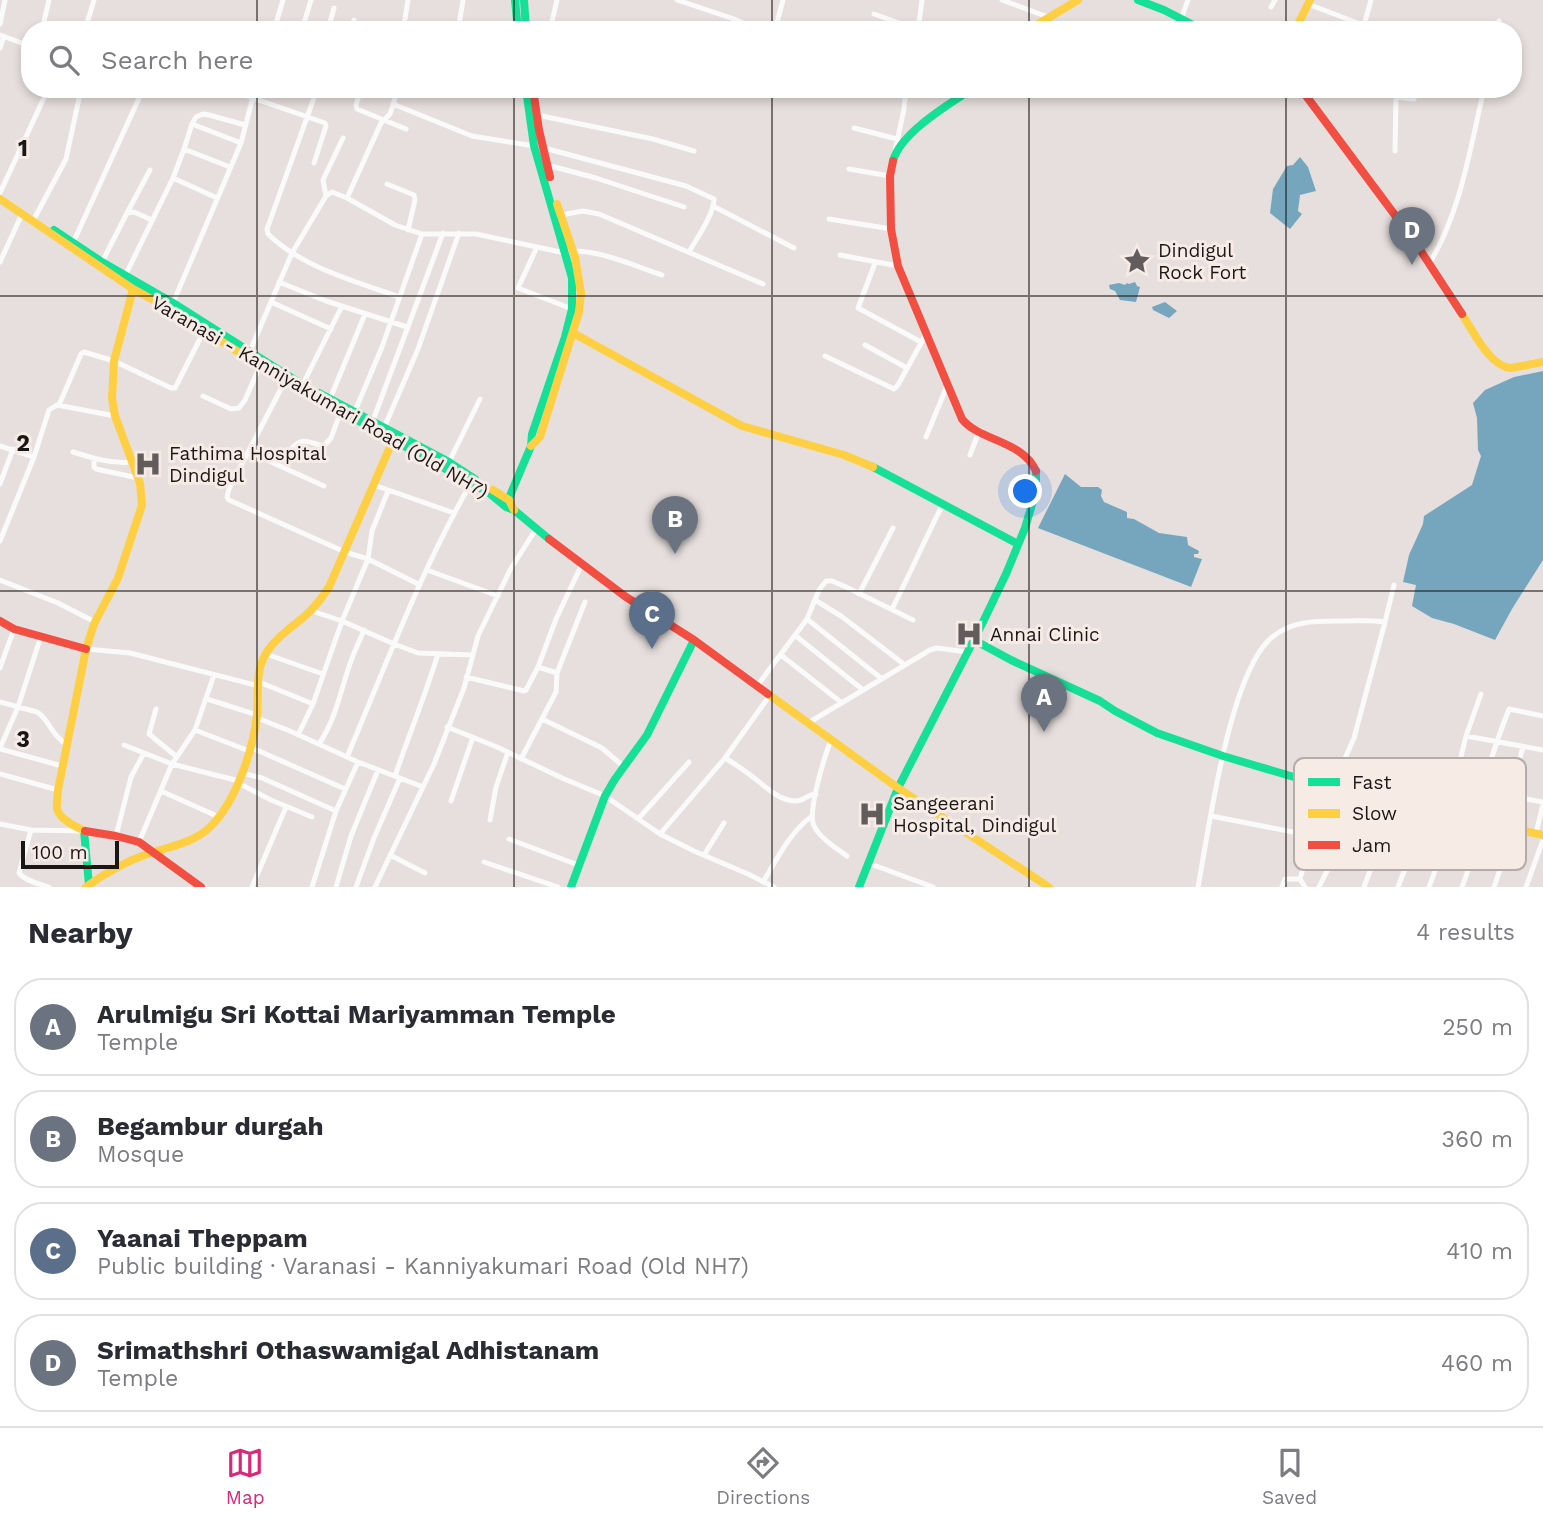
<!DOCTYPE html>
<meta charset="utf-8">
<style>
:root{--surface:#fff;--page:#f2f2f3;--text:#2b2b33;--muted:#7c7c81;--line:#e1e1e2;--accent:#db2777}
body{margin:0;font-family:"Work Sans",sans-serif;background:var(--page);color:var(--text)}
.scale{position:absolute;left:21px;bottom:18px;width:98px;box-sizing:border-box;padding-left:7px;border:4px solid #1b1716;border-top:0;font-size:19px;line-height:24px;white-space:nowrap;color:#1b1716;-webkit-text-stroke:5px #f7ebe6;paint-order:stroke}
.you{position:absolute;left:1026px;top:492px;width:24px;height:24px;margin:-18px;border:5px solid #fff;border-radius:50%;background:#1a73e8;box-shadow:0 0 0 10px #1a73e833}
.badge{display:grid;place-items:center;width:46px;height:46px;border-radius:50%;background:var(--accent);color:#fff;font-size:23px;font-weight:700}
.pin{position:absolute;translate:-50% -58px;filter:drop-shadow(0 2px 4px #0008)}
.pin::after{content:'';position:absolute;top:37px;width:24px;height:21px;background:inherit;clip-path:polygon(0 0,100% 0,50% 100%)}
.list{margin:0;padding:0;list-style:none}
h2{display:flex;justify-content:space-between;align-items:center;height:91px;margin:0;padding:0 28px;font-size:30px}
h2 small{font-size:23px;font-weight:400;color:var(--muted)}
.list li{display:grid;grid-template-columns:46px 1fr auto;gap:21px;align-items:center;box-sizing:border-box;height:98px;margin:0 14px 14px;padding:0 14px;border:2px solid var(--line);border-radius:28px}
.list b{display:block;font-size:26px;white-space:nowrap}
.list p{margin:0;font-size:23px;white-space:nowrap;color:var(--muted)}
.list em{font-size:23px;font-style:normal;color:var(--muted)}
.icon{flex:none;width:38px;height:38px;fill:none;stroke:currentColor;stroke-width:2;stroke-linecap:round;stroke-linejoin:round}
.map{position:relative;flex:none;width:1543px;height:887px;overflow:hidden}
.search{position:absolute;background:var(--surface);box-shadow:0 4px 10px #0003;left:21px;right:21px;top:21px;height:77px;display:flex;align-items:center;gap:18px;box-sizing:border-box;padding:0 24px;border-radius:28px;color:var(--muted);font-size:26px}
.sheet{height:539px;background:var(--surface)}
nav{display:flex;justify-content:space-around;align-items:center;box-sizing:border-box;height:98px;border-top:2px solid var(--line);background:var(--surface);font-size:19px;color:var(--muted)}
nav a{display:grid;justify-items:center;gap:4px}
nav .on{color:var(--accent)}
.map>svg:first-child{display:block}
.water{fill:#75a6be}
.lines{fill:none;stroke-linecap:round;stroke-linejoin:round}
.street{stroke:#fbfafa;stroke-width:5}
.fast{stroke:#16e098;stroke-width:8}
.slow{stroke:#ffcf43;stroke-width:8}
.jam{stroke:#f24e42;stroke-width:8}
.grid{fill:none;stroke:#1b1716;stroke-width:2;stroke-opacity:0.55}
.labels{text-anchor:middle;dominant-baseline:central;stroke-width:6;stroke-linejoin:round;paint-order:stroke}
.poi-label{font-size:19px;fill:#1b1716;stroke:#f7ebe6;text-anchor:start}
.street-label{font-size:19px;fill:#1b1716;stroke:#f7ebe6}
.key{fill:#f7ebe6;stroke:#b5aba8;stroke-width:2}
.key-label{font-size:19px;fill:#1b1716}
.grid-label{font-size:23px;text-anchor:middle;font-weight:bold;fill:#1b1716;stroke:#f7ebe6;stroke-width:6;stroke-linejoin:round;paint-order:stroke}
</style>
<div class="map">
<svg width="1543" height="887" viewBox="0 0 1543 887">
<rect width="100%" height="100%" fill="#e6dfdd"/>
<path class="water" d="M1300 157 1308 167 1316 191 1300 195 1298 211 1302 214 1290 229 1270 213 1273 189 1287 166 1293 165Z
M1135 282 1137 286 1140 287 1136 302 1120 300 1115 291 1110 289 1109 285 1119 283 1125 285 1127 283 1129 284Z
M1165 302 1177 311 1169 318 1153 310 1152 307Z
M1543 371V560L1512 609 1495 640 1454 624 1432 618 1412 606 1416 585 1403 582 1409 555 1423 524 1424 516 1472 485 1481 456 1478 450 1477 418 1473 403 1485 390 1514 377Z
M1065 474 1081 487H1098L1102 490 1101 496 1104 502 1127 512V518L1134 519 1159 533 1187 537 1188 545 1199 551 1198 554H1194V557L1202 559 1191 587 1038 528Z"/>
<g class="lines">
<path class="street" d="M408 0 404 25 412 30
M677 0 734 19 760 30
M1002 0 1048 17
M1308 4 1376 30
M1271 7 1275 0
M874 14 918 30
M1181 19 1188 0
M0 24 5 0
M459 25 463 0
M1364 25 1371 0
M42 30 49 0
M85 30 94 0
M274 30 283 0
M302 30 311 0
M328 30 334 8
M351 30 354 20
M550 30 557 0
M730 30 734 19
M775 30 783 0
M918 30 922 0
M1497 30 1499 21
M0 35 30 46
M0 48 4 36
M227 89 325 123 326 126 314 163
M297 89 315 95 276 204 267 229 268 234C303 268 355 281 399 297
M361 89 356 105 357 109 406 129
M315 95 321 94 323 89
M1396 97 1414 99 1416 89
M393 104 472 136 534 146
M537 115 653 139 694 151
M192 124 196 117 203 114 209 115 245 125
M854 128 897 139
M544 148 686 186 714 199C714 214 697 238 689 252
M184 149 192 124 241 143
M895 151 904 109 906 89
M1395 151 1396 97 1395 89
M547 165 596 178 684 207
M849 169 890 176
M387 184 414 195 415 200 408 230
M0 193 48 89
M326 196 323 180 343 138
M217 198 173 178 184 149 230 167
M347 198 381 123 390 114 398 89
M713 206 794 248
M127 213 150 170
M561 215 583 211 599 214 763 284
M829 219 891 229
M33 221 66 159 81 89
M73 243 140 96 142 89
M537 247 518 288 572 309
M840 255 898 266
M0 262 22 214
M875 263 858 308 921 342
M101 264 127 213 134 212 152 220
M1429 264C1461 212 1470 148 1484 89
M125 276 173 178
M279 282 326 301 407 327
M271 302 331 329
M173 303 241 143 255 89
M865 345 907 368
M250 351 292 253 326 196 332 192 347 198 395 225 422 234H476L565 253C589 245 637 267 662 275
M825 356 894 389 898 385 926 334
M285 381 229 489 227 497 229 500 345 552 368 559 420 585
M300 390 342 306
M332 394 365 314
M203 396 231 409 239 408 245 400 260 366
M59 405 81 354 84 352 114 361 171 388H175L204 331
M355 411 382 347 422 234
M372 423 443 233
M384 428 418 349 459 233
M926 437 947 386
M0 446 34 457
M292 448C304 435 310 444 324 446L331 438 341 411
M73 452C92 458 111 464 132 462
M249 452 324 486
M970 455 979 431
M94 459V467L96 469 138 478
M449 462 480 399
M0 484 13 449
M374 485 454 513
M0 541 34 457 49 410 57 405 115 416
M427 570 498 596
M0 580 58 603 95 622
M859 594 893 528
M815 600 841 616 905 665
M892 609C910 574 925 539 943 504
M312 611 342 621 394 644 418 653 472 655
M807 619 882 679
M1385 622 1394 585
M796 636 863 690
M86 649 130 653 259 686
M266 654 323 674
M781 655 842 703
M538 667 557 673
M0 668 14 629
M466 677 524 691 526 690 538 667 556 619 582 564
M259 682 313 704
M757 686 807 619 819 590 826 581H832L846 587 913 620
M207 699 257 715
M0 702 37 712C49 719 51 735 66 744
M156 709 149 734 177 757
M257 718 290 731 358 762 423 787
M542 719 602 748 624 767
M808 723 930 650 937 648 967 652
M447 727 497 747 562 778 605 796 660 834 694 851 748 874 774 887
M195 730 249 751
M298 735 313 704 342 621 368 559 372 531 388 491
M1466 736 1543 750
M831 740C825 755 807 812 814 826 820 838 836 848 847 856
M319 744C337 717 340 691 351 661 355 650 360 640 364 630
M124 745 172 764 239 781
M250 747 345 789
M0 748 18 707 41 636
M0 749 62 766
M347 757C386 665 421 570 471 483
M725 758C735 764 744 770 753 777 766 787 779 801 796 801 804 801 808 794 816 794
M521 759 556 692 557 673 585 602
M242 773 262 778 336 811
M0 774 58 790
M395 776C409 735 425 696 438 654
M238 783 271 800 312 817
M161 791 219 817
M1481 791 1543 802
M1509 797 1523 747
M451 801 473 737
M1447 815 1466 736 1481 694
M1211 816 1298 833 1306 827 1323 786
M638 819 689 762
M490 820 496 787 508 752
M1475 820C1483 782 1495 745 1509 709L1543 716
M0 824 31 830 81 831
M31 830 19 873C25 881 40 884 49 887
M1536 833 1543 804
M660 834 725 758 770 695
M116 836 131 777 144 753
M509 839 578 865
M139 842 172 764 195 730 214 675
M390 855 425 873
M704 855 724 823
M484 862 558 887
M868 863 933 887
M763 882C777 859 790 832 812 816
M252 887 286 807
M312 887 336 811 358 762
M336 887 351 836 378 770
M356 887 374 838 400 778
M375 887 434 764 464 688 478 636 510 570 536 529
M1198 887C1209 829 1229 675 1271 638 1293 619 1320 621 1347 621 1360 621 1372 620 1385 622L1354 738 1332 788 1301 875 1300 879 1305 887
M1282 887 1285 879H1300
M1319 887 1363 798
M1364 887 1394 807
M1398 887 1427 812
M1429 887 1455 817
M1462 887 1485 823
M1494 887 1514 829
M1526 887 1543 840"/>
<path class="fast" d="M515 0 518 30
M524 0 526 30
M1138 0 1164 10 1203 30
M893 161C900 133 949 104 972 89
M54 230 102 262 173 303 298 382
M272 373 489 493 506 507 514 510 549 539
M319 393 449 462 475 479
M873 467 1018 544
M506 505 531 446 532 434 565 337 572 309V278L534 146 526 89
M974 640 1011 660 1100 701 1115 711 1157 733 1223 756 1314 783
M84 831 89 885
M571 887 605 796 615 779 647 735 694 640
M859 887 898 788 982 624 1006 574 1025 528 1036 491V471"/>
<path class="slow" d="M1028 30 1078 0
M1295 30 1310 0
M0 199 133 289 170 309 272 373
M1462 314C1473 331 1490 367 1511 368L1543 362
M573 333 742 426 844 455 873 467
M531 446 540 437 579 312 581 293 575 257 557 204
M493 490 509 500 514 510
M768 694 898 788 1049 887
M1314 783 1394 807 1475 820 1543 835
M85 831C76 827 60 820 57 809 56 804 58 795 58 790L86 649 94 624 118 578 142 505 140 483 115 416 112 398 114 361 133 289
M86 887C105 873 125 862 147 854 168 847 194 843 210 827 236 802 253 750 257 715 259 696 255 675 264 657 273 639 291 628 305 616 315 607 322 598 329 587L393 440"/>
<path class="jam" d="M533 89 539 130 550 177
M1301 89 1415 242 1462 314
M893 161 890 176 891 229 898 266 962 419C979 441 1022 440 1036 471
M549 539 626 597 694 640 768 694
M0 621 14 629 86 649
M85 831 116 836 139 842 201 887"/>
</g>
<path class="grid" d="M257 0V30M514 0V30M772 0V30M1029 0V30M1286 0V30M257 89V887M514 89V887M772 89V887M1029 89V887M1286 89V887M0 296H1543M0 591H1543"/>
<defs>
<symbol id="sight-bare" viewBox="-9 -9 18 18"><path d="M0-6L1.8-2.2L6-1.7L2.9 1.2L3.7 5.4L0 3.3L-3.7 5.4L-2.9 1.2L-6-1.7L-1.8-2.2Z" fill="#625d5c" stroke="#f7ebe6" stroke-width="2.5" paint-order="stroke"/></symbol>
<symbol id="hospital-bare" viewBox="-9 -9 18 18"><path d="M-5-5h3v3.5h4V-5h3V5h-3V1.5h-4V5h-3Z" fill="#625d5c" stroke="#f7ebe6" stroke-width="2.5" paint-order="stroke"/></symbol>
</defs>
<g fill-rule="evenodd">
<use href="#sight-bare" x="1118" y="242" width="38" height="38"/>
<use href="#hospital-bare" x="129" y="445" width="38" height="38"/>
<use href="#hospital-bare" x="950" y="615" width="38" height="38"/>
<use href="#hospital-bare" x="853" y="795" width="38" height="38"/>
</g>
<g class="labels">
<g class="poi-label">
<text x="1158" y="250">Dindigul<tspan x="1158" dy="22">Rock Fort</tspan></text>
<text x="169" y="453">Fathima Hospital<tspan x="169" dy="22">Dindigul</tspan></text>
<text x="990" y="634">Annai Clinic</text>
<text x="893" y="803">Sangeerani<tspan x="893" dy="22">Hospital, Dindigul</tspan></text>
</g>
<g class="street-label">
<text transform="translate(320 397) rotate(30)">Varanasi - Kanniyakumari Road (Old NH7)</text>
</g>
</g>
<rect x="1294" y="758" width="232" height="112" rx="10" class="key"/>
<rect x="1308" y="778" width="32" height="8" fill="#16e098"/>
<rect x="1308" y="809" width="32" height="9" fill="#ffcf43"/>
<rect x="1308" y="841" width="32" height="8" fill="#f24e42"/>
<g class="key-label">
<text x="1352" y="789">Fast</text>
<text x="1352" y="820">Slow</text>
<text x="1352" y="852">Jam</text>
</g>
<g class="grid-label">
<text x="23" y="156">1</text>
<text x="23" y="451">2</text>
<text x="23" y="747">3</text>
</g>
</svg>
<div class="scale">100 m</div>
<div class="you"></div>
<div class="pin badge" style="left:1044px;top:732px;background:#6b7280">A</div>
<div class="pin badge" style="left:675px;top:554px;background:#6b7280">B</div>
<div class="pin badge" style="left:652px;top:649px;background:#5c6f8a">C</div>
<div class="pin badge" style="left:1412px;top:265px;background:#6b7280">D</div>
<div class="search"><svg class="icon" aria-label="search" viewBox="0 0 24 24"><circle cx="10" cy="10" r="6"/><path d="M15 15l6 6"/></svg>Search here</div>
</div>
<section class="sheet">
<h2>Nearby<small>4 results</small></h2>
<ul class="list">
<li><span class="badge" style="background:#6b7280">A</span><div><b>Arulmigu Sri Kottai Mariyamman Temple</b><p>Temple</p></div><em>250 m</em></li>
<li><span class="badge" style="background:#6b7280">B</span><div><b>Begambur durgah</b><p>Mosque</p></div><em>360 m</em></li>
<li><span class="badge" style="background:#5c6f8a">C</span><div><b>Yaanai Theppam</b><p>Public building · Varanasi - Kanniyakumari Road (Old NH7)</p></div><em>410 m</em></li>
<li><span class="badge" style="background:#6b7280">D</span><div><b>Srimathshri Othaswamigal Adhistanam</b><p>Temple</p></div><em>460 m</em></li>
</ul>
</section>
<nav>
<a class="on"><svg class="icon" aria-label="map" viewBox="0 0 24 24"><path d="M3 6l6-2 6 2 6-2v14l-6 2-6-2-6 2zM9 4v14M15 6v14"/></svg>Map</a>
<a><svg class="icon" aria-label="directions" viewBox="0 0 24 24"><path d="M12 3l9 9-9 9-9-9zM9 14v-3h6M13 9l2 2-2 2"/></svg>Directions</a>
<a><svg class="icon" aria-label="saved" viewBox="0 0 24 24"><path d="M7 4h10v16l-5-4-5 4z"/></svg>Saved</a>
</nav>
